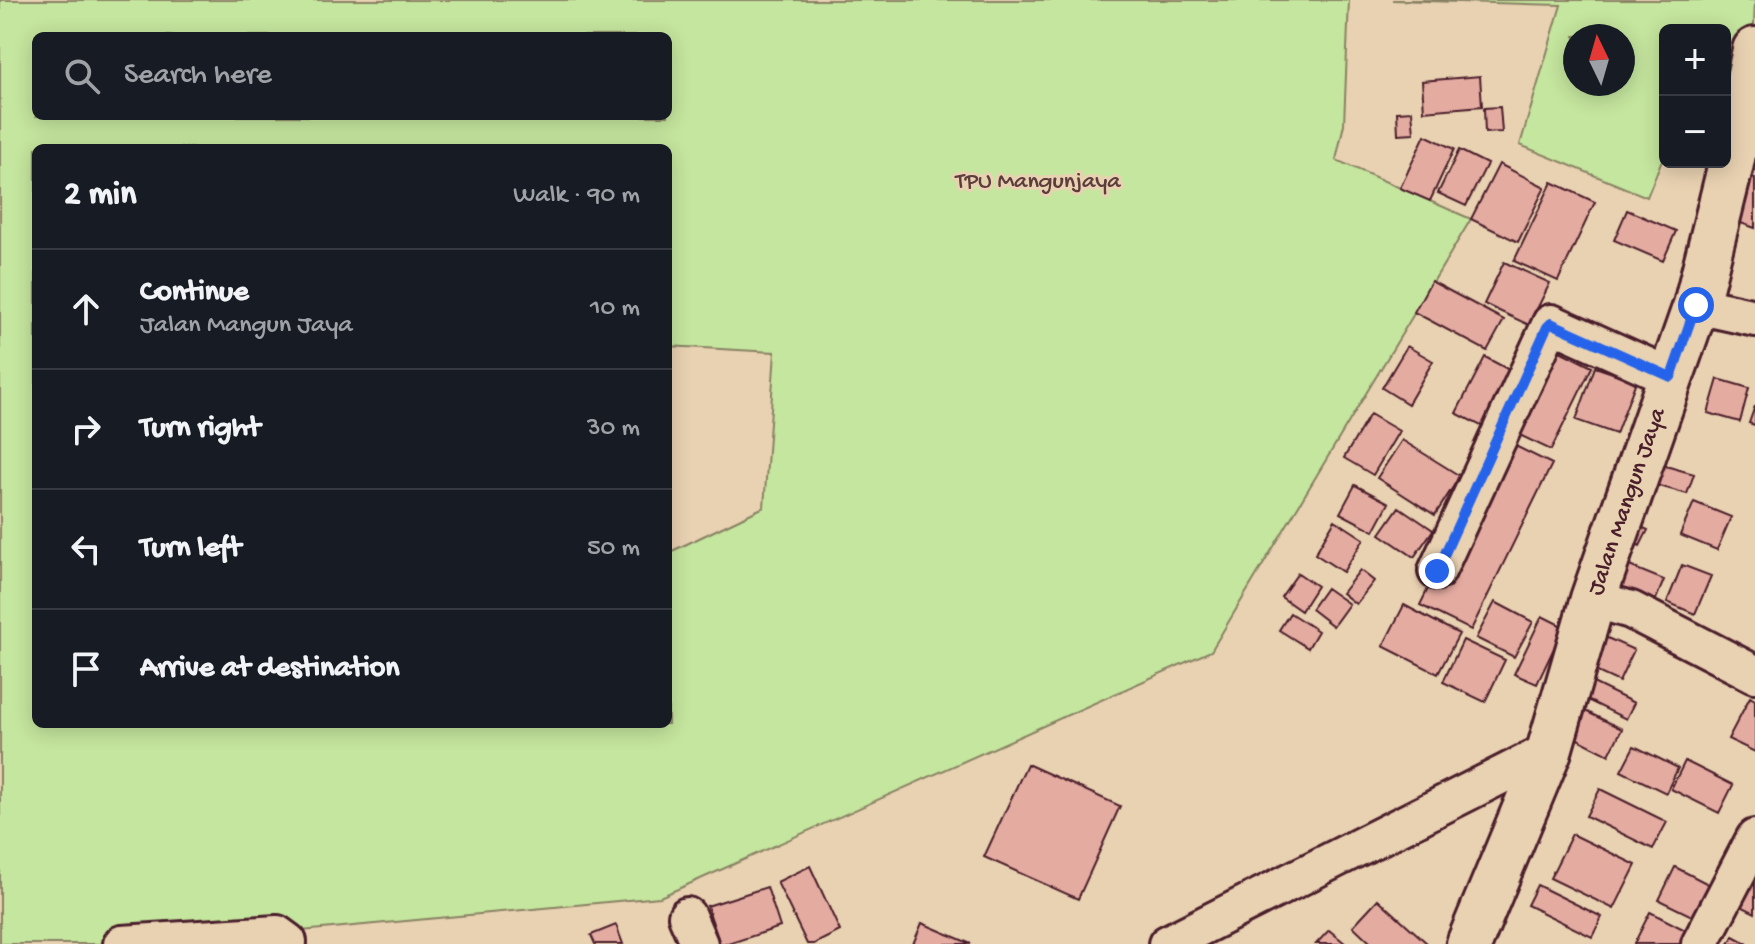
<!DOCTYPE html>
<meta charset="utf-8">
<style>
:root{--surface:#171b24;--page:#242831;--text:#f1f3f6;--muted:#9ea1a6;--line:#363941}
body{margin:0;font-family:"Gochi Hand",sans-serif;background:var(--page);color:var(--text)}
.controls{position:absolute;right:24px;top:24px;display:grid;overflow:hidden;border-radius:12px;box-shadow:0 4px 20px #0003}
.controls button{width:72px;height:72px;display:grid;place-items:center;padding:0;border:0;border-bottom:2px solid var(--line);background:var(--surface);color:var(--text);font:40px sans-serif}
.compass{position:absolute;left:1563px;top:24px;width:72px;height:72px;border-radius:50%;background:var(--surface);box-shadow:0 4px 20px #0003;rotate:355deg}
.stop{position:absolute;width:24px;height:24px;margin:-18px;border:6px solid #2563eb;border-radius:50%;background:#fff}
.stop.end{background:#2563eb;border-color:#fff;box-shadow:0 2px 8px #0008}
.list{margin:0;padding:0;list-style:none}
h2{display:flex;justify-content:space-between;align-items:center;height:104px;margin:0;padding:0 32px;font-size:34px}
h2 small{font-size:26px;font-weight:400;color:var(--muted)}
.list li{display:grid;grid-template-columns:52px 1fr auto;gap:24px;align-items:center;box-sizing:border-box;height:120px;padding:0 32px;border-top:2px solid var(--line)}
.list b{display:block;font-size:30px;white-space:nowrap}
.list p{margin:0;font-size:26px;white-space:nowrap;color:var(--muted)}
.list em{font-size:26px;font-style:normal;color:var(--muted)}
.icon{flex:none;width:44px;height:44px;fill:none;stroke:currentColor;stroke-width:2;stroke-linecap:round;stroke-linejoin:round}
.map{position:relative;flex:none;width:1755px;height:944px;overflow:hidden}
.search{position:absolute;background:var(--surface);box-shadow:0 4px 20px #0003;left:32px;top:32px;width:640px;height:88px;display:flex;align-items:center;gap:20px;box-sizing:border-box;padding:0 28px;border-radius:12px;color:var(--muted);font-size:30px}
.panel{position:absolute;background:var(--surface);box-shadow:0 4px 20px #0003;left:32px;top:144px;width:640px;height:584px;border-radius:12px}
.map>svg:first-child{display:block}
.green{fill:#c5e69e;stroke:#888264;stroke-width:2;fill-rule:evenodd}
.building{fill:#e4aba0;stroke:#4a1f2b;stroke-width:2}
.lines{fill:none;stroke-linecap:round;stroke-linejoin:round}
.minor-casing{stroke:#4a1f2b;stroke-width:42}
.tertiary-casing{stroke:#4a1f2b;stroke-width:50}
.minor{stroke:#e9d2b2;stroke-width:36}
.tertiary{stroke:#e9d2b2;stroke-width:44}
.route{stroke:#2563eb;stroke-width:10}
.labels{text-anchor:middle;dominant-baseline:central;stroke-width:6;stroke-linejoin:round;paint-order:stroke}
.park-label{font-size:24px;fill:#5c3d3c;stroke:#e9d2b2}
.street-label{font-size:24px;fill:#4a1f2b;stroke:#e9d2b2}
</style>
<div class="map">
<svg width="1755" height="944" viewBox="0 0 1755 944">
<rect width="100%" height="100%" fill="#e9d2b2"/>
<filter id="ink" filterUnits="userSpaceOnUse"><feTurbulence type="fractalNoise" baseFrequency=".0125" numOctaves="2"/><feDisplacementMap in="SourceGraphic" scale="16" xChannelSelector="R" yChannelSelector="G"/><feConvolveMatrix kernelMatrix="1 2 1 2 8 2 1 2 1" color-interpolation-filters="sRGB"/></filter>
<g filter="url(#ink)">
<path class="green" d="M0 0H1349L1344 124 1336 160 1471 219 1211 651 660 897 259 935 122 944H0ZM36 36H668V116H36ZM36 148H668V346L775 352 764 507 668 553V724H36Z
M1392 0H1755L1752 71 1725 68V30H1665V152L1647 197 1520 145 1561 5ZM1575 36H1623V84H1575Z"/>
<path class="building" d="M1480 76 1482 106 1424 111 1422 81Z
M1500 107 1502 132 1485 133 1484 108Z
M1412 111 1414 133 1398 134 1397 112Z
M1425 135 1454 149 1430 201 1400 188Z
M1459 150 1487 164 1466 206 1438 193Z
M1499 164 1545 187 1518 242 1471 219Z
M1737 172 1755 178V228L1721 216Z
M1552 182 1595 202 1558 281 1514 261Z
M1627 210 1676 231 1663 261 1614 240Z
M1504 262 1550 283 1529 325 1484 304Z
M1431 281 1504 320 1487 351 1414 312Z
M1548 345 1592 367 1551 450 1507 429Z
M1407 346 1433 361 1408 404 1382 388Z
M1485 357 1513 372 1483 427 1456 413Z
M1595 367 1636 381 1616 434 1576 420Z
M1718 379 1749 388 1740 422 1708 413Z
M1755 406V425L1749 423Z
M1370 414 1399 431 1373 475 1344 458Z
M1501 439 1552 464 1471 630 1420 605Z
M1402 440 1460 476 1435 515 1377 478Z
M1662 465 1694 474 1687 494 1656 485Z
M1355 485 1389 503 1374 531 1340 513Z
M1694 502 1731 517 1717 550 1680 535Z
M1399 507 1433 530 1414 557 1380 534Z
M1335 520 1364 539 1343 572 1315 554Z
M1628 521 1648 530 1640 546 1621 537Z
M1622 563 1664 580 1652 609 1610 592Z
M1682 565 1711 576 1695 614 1667 602Z
M1360 570 1374 581 1356 604 1342 593Z
M1298 573 1317 586 1301 611 1281 597Z
M1326 588 1349 604 1333 626 1311 609Z
M1495 602 1533 622 1514 657 1476 638Z
M1404 605 1459 634 1438 674 1383 646Z
M1290 613 1318 631 1308 648 1279 630Z
M1542 616 1564 627 1537 684 1514 674Z
M1594 632 1634 650 1619 682 1580 664Z
M1463 640 1505 660 1485 702 1443 682Z
M1589 681 1634 703 1626 719 1581 697Z
M1750 697 1755 700V752L1728 739Z
M1575 706 1622 729 1609 755 1562 731Z
M1634 746 1678 768 1666 793 1621 771Z
M1685 761 1733 785 1719 813 1671 789Z
M1027 764 1120 806 1078 899 984 857Z
M1600 789 1667 822 1653 849 1586 816Z
M1572 834 1636 865 1614 909 1550 878Z
M810 866 840 931 814 944H807L777 882Z
M1675 867 1714 887 1698 919 1659 900Z
M1755 875V913L1739 905Z
M1537 885 1602 917 1592 937 1527 905Z
M767 887 780 927 728 944H720L707 906Z
M1378 899 1428 944H1372L1353 926Z
M1650 912 1697 936 1692 944H1634Z
M922 923 971 944H913Z
M616 925 623 944H595L591 935Z
M1329 930 1346 944H1316Z
M1733 936 1748 944H1729Z"/>
<g class="lines">
<defs>
<path id="minor" d="M1696 305 1755 318
M1437 571 1551 323 1671 377
M1593 599 1631 610 1755 674
M687 916 699 944
M122 944 277 934 288 942
M1167 944 1549 751
M1700 944 1755 838"/>
<path id="tertiary" d="M1469 944 1549 751 1593 599 1696 305 1730 168 1755 50"/>
</defs>
<use href="#minor" class="minor-casing"/>
<use href="#tertiary" class="tertiary-casing"/>
<use href="#minor" class="minor"/>
<use href="#tertiary" class="tertiary"/>
</g>
</g>
<g class="lines" filter="url(#ink)">
<path class="route" d="M1437 571 1547 327 1551 323 1671 377 1696 305"/>
</g>
<g class="labels">
<g class="park-label">
<text x="1038" y="182">TPU Mangunjaya</text>
</g>
<g class="street-label">
<text transform="translate(1628 502) rotate(-71)">Jalan Mangun Jaya</text>
</g>
</g>
</svg>
<div class="controls">
<button>+</button>
<button>−</button>
</div>
<svg class="compass" viewBox="-18 -18 36 36"><path d="M0-13l5 13h-10z" fill="#e53935"/><path d="M0 13l5-13h-10z" fill="#9ea1a6"/></svg>
<div class="stop" style="left:1696px;top:305px"></div>
<div class="stop end" style="left:1437px;top:571px"></div>
<div class="search"><svg class="icon" aria-label="search" viewBox="0 0 24 24"><circle cx="10" cy="10" r="6"/><path d="M15 15l6 6"/></svg>Search here</div>
<section class="panel">
<h2>2 min<small>Walk · 90 m</small></h2>
<ul class="list">
<li><svg class="icon" aria-label="ahead" viewBox="0 0 24 24"><path d="M12 20V5M6 11l6-6 6 6"/></svg><div><b>Continue</b><p>Jalan Mangun Jaya</p></div><em>10 m</em></li>
<li><svg class="icon" aria-label="right" viewBox="0 0 24 24"><path d="M7 20v-9h11M14 6l5 5-5 5"/></svg><div><b>Turn right</b></div><em>30 m</em></li>
<li><svg class="icon" aria-label="left" viewBox="0 0 24 24"><path d="M17 20v-9H6M10 6l-5 5 5 5"/></svg><div><b>Turn left</b></div><em>50 m</em></li>
<li><svg class="icon" aria-label="arrive" viewBox="0 0 24 24"><path d="M6 21V4h12l-3 4 3 4H6"/></svg><div><b>Arrive at destination</b></div></li>
</ul>
</section>
</div>
